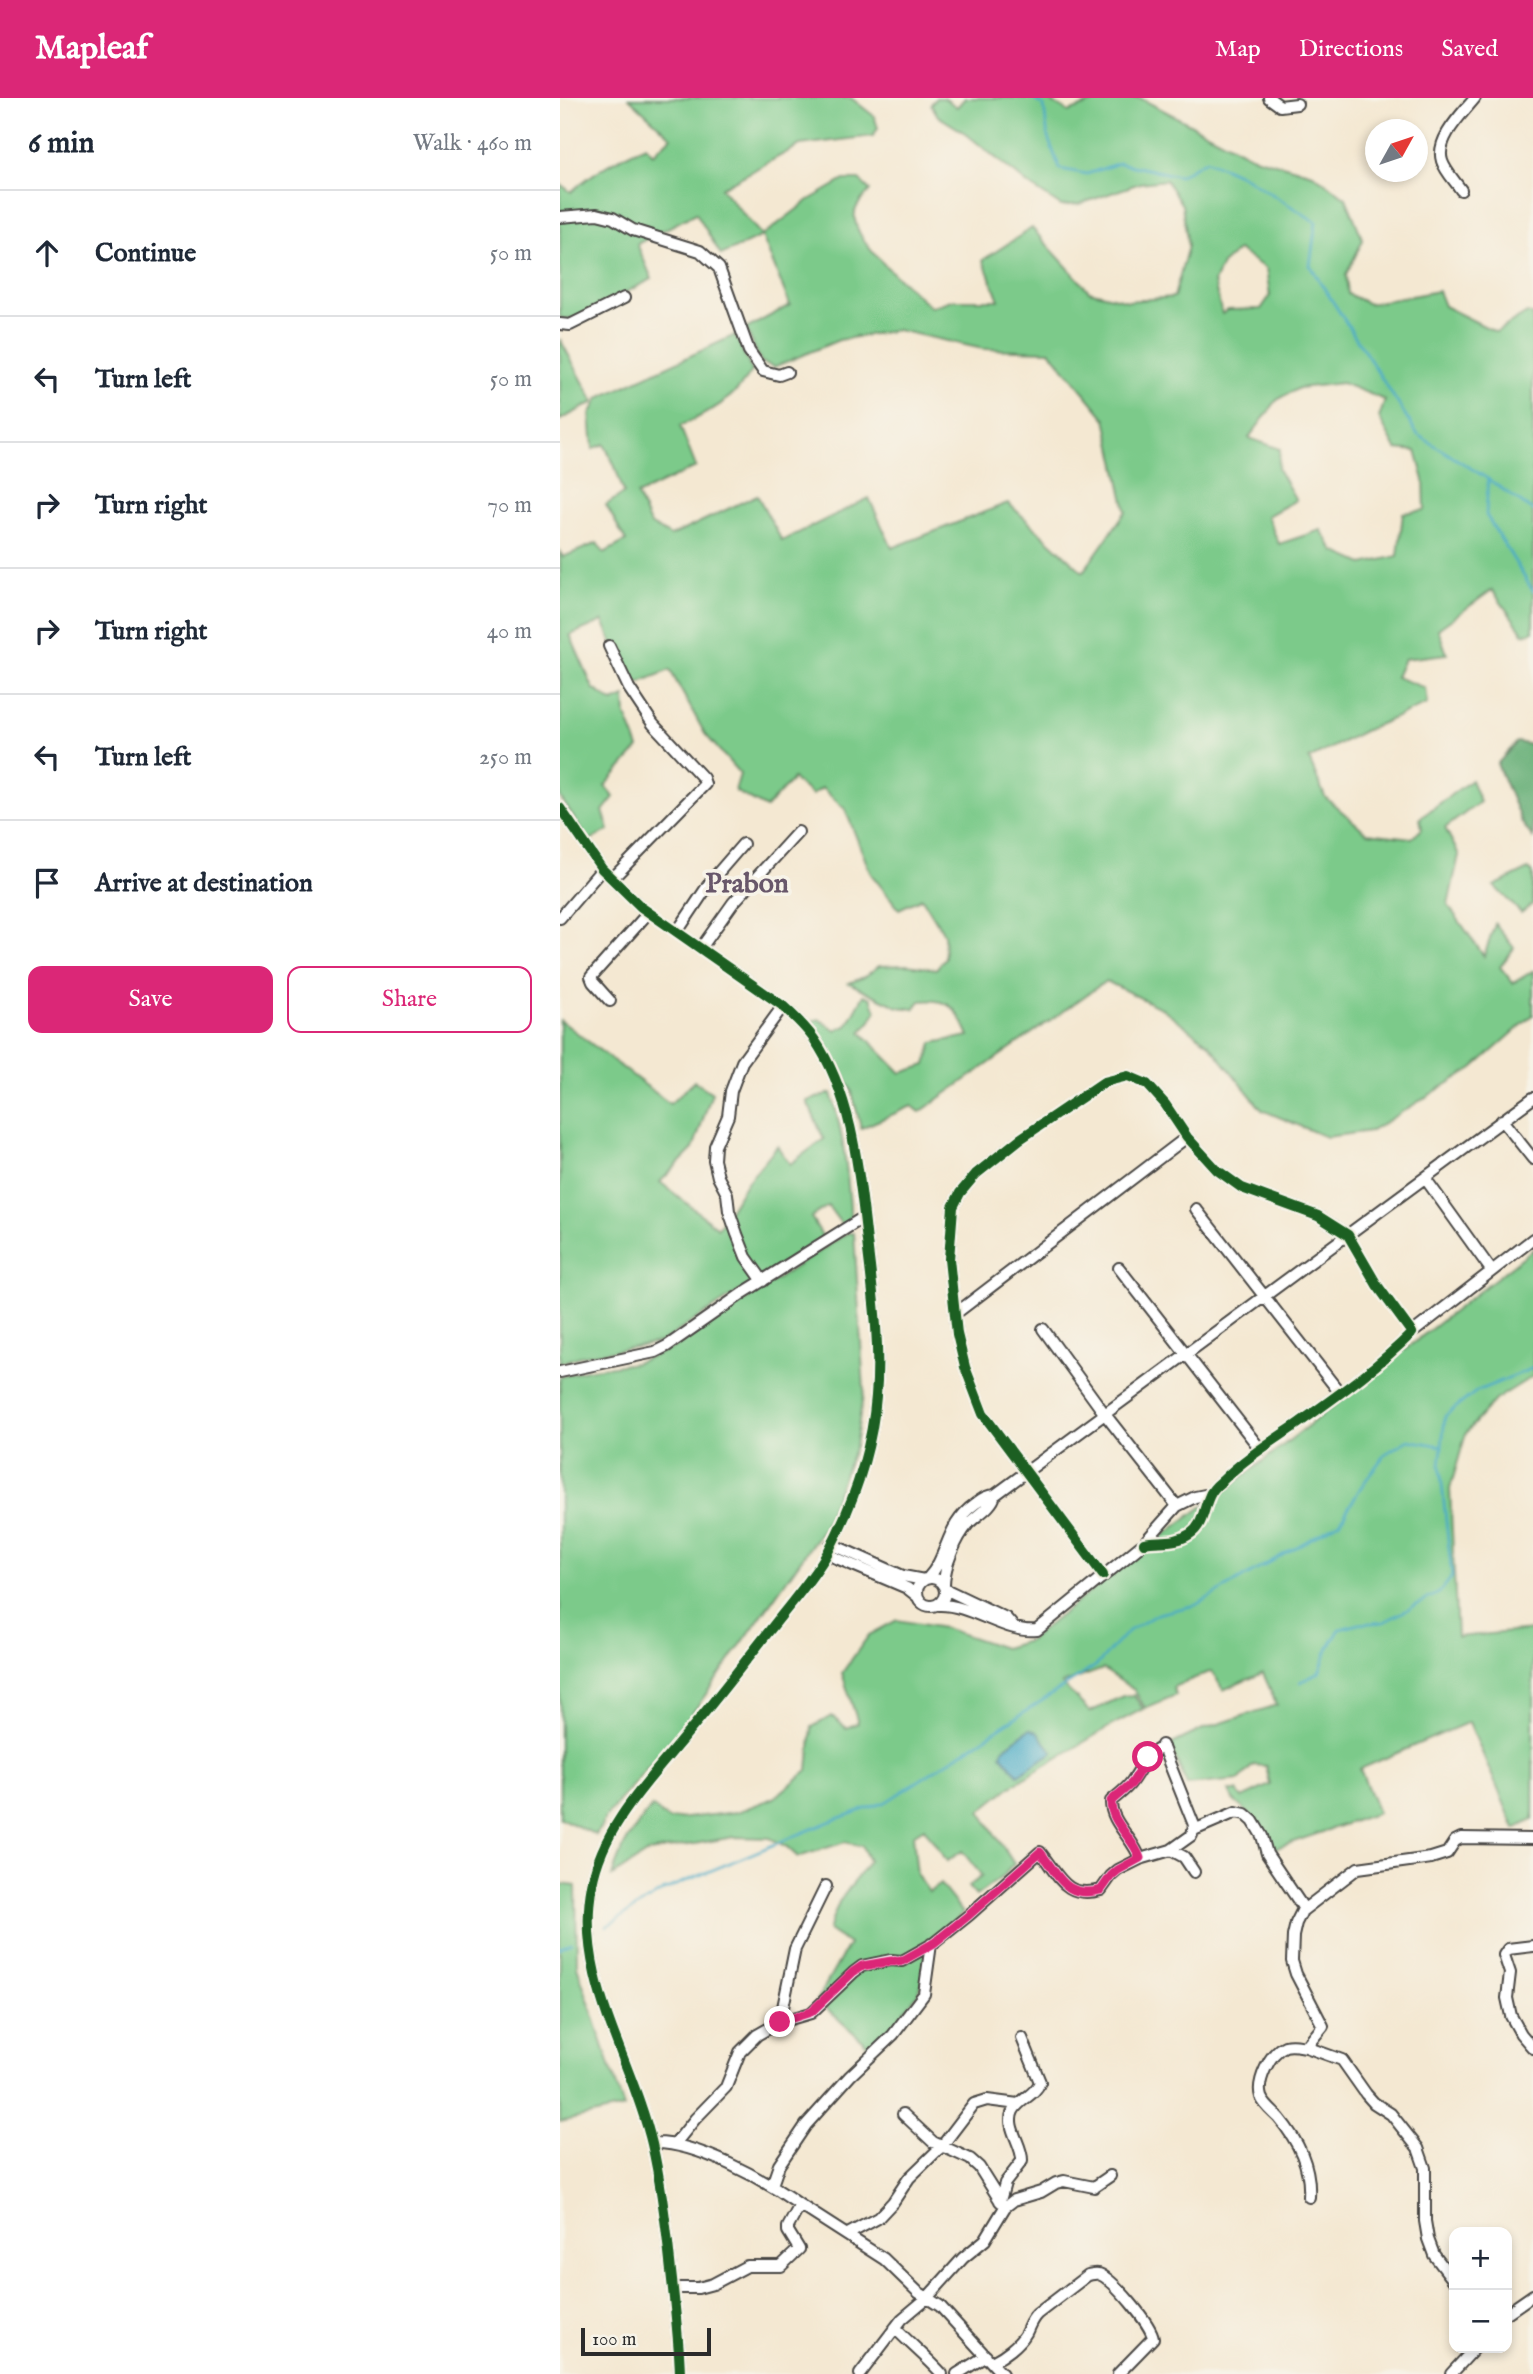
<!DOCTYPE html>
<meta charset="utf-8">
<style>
:root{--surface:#fff;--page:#f6f6f7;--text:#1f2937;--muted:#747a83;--line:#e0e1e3;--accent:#db2777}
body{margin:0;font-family:"IM FELL English",serif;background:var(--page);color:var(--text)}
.controls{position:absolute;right:21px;bottom:21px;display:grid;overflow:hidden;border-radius:14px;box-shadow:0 4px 10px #0003}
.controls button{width:63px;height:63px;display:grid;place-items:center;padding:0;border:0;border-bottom:2px solid var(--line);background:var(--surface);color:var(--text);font:35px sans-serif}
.compass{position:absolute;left:805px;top:21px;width:63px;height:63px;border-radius:50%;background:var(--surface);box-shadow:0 4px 10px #0003;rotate:50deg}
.scale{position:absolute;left:21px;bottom:18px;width:130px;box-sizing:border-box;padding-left:7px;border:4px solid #2b2b2b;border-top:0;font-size:19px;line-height:24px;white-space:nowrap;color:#2b2b2b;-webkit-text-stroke:5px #f7f3e8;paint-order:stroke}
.stop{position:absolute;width:21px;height:21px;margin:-16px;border:5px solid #db2777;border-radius:50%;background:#fff}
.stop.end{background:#db2777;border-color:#fff;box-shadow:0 2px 7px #0008}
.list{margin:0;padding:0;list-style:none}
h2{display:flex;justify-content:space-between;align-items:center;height:91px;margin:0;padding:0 28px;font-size:30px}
h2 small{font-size:23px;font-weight:400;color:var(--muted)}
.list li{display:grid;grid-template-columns:46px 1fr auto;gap:21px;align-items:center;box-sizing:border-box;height:126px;padding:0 28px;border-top:2px solid var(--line)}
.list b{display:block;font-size:26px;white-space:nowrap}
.list em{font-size:23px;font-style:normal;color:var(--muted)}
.actions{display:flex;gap:14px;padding:21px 28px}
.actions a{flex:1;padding:16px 0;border:2px solid var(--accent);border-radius:14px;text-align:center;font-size:24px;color:var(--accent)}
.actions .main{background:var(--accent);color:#fff}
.icon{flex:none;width:38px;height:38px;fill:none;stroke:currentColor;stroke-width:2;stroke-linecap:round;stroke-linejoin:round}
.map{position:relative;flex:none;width:973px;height:2276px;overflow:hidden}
header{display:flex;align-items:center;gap:42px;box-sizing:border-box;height:98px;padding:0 35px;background:var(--accent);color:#fff}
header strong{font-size:33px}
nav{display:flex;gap:38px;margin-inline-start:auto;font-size:24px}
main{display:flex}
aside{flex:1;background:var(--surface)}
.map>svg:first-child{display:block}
.green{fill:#7cca8a;stroke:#547a5a;stroke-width:2;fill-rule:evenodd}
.forest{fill:#65ae76;stroke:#486c50;stroke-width:2}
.water{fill:#47aac6;stroke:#396a78;stroke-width:2}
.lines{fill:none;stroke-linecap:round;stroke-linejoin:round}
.stream{stroke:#47aac6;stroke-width:2.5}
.minor-casing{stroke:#494744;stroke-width:14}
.minor{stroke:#fff;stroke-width:10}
.cycleway-casing{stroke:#f7f3e8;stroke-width:15}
.cycleway{stroke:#1b5e20;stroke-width:10}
.route{stroke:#db2777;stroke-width:9}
.labels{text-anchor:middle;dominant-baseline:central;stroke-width:7;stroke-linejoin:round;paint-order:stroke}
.quarter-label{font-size:28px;font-weight:bold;fill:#68576a;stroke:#f7f3e8}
</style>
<header>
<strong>Mapleaf</strong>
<nav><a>Map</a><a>Directions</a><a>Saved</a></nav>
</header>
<main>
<aside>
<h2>6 min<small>Walk · 460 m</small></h2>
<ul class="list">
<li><svg class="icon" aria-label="ahead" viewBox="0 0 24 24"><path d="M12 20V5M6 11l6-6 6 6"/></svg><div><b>Continue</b></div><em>50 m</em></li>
<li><svg class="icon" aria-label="left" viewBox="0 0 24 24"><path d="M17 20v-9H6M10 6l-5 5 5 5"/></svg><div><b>Turn left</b></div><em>50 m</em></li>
<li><svg class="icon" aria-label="right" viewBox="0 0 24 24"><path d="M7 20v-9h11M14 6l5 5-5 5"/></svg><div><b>Turn right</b></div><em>70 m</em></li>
<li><svg class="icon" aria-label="right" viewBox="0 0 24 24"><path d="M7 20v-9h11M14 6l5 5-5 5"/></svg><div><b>Turn right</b></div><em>40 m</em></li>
<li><svg class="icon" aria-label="left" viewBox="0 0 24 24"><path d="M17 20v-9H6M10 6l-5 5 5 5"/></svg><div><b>Turn left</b></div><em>250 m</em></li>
<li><svg class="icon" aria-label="arrive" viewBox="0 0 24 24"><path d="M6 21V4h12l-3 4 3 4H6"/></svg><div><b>Arrive at destination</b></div></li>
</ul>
<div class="actions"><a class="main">Save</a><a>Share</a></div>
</aside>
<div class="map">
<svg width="973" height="2276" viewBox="0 0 973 2276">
<rect width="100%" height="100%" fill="#f7f3e8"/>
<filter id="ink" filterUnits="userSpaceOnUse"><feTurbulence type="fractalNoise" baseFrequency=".0143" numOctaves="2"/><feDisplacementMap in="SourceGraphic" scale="14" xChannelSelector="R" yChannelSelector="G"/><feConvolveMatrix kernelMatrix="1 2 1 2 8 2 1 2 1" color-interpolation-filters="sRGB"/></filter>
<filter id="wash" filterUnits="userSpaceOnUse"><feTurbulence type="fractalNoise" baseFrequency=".00686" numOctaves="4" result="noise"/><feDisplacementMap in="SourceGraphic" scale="28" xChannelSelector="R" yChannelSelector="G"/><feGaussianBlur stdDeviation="1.57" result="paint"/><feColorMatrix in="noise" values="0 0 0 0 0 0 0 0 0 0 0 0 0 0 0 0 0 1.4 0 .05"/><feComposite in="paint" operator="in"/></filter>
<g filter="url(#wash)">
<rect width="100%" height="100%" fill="#f4e8d2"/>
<path class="green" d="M69 0H291L314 18 318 30 313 38 240 47 161 90 202 138 249 102 284 82H299L310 92C305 99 296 106 295 114 290 145 350 189 371 209L391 202H439L423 162 472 130 529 193 568 203 614 199 628 148 622 107 606 82 580 85 520 106 501 108 469 87 405 35 378 18 371 6 376 0H384L397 9 405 0H484L509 14 544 0H580L691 58 753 76 786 100 803 142 786 177 788 196 809 206 878 193 884 208 936 234 967 215 973 217V533L964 536 932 492 878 531 887 556 844 561 836 579 865 590 867 606 804 633 749 661 765 699 807 735 852 740 862 731 860 720 911 682 920 704 885 730 899 757 888 807 924 858 935 826 954 850 940 869 953 885 973 873V917L913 970 811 1033 766 1039 702 1012 649 946 603 911 546 883 360 1014 352 1008 301 1030 292 994 280 969 250 924 259 921 275 932 287 928 304 897 311 900 316 913 311 923 301 934 341 975 366 967 372 945 409 938C398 913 391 899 360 903L354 911 338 909 289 885 304 879 319 868 347 867 376 871 385 860 384 836 362 800 339 811 311 776 285 711 262 690 252 697 233 681 206 710 175 693 180 676 145 636 110 572 71 588 43 523 10 537 33 590 53 604 65 599 66 617 79 650 45 688 54 699 43 713 49 732 29 743 0 699V454L3 459 37 445 44 455 66 443 46 407 64 395 54 366 44 346 33 351 30 316 39 300 175 237 192 273C175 301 149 315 120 328L136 369 77 397 90 426 111 438 197 397 222 443 309 400 332 450 448 405 523 474 566 413 546 321 490 253 423 251 337 232 279 242 214 269 201 264 186 231 230 207 202 138 161 157 136 115 77 146 92 181 15 220 4 221 0 219V86L11 94C34 73 57 60 86 48L93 56 111 39ZM678 152 706 171 710 198 701 211 668 212 662 216 654 184 662 166ZM782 285 825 302 819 320 836 351 856 353 864 382 865 412 843 415 838 458 803 466 774 453 761 432 719 446 707 418 736 402 718 371 720 351 689 340 717 302 739 290Z
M0 241 34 304 0 322Z
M969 771 973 776V806L961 815 934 788Z
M0 922 110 1006 134 983 152 995 133 1051 100 1084 158 1130 187 1084 217 1048 230 1066 264 1041 247 1003 271 995C284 1037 288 1079 291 1123L282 1127 268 1108 251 1119 263 1139 100 1245 21 1258 0 1265Z
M287 1135H294L304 1292 295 1348 264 1429 127 1623 48 1716 36 1737 0 1720V1279L25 1272 75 1265 113 1250Z
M973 1151V1278L935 1302 906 1335 890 1391 897 1539 973 1532V1722L955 1731 909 1624 800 1671 818 1715 710 1752 696 1722 673 1702 669 1693H677L682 1700 710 1687 706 1668 693 1667 679 1682 627 1687 610 1647 643 1631 717 1607 703 1575 663 1592 652 1573 613 1589 616 1597 585 1610 574 1592 543 1571 502 1586 530 1614 563 1598 574 1597 583 1611 554 1626 451 1688 420 1713 454 1766 443 1778 416 1798 408 1789 422 1778 402 1753 387 1763 364 1730 353 1737 357 1777 369 1794 380 1786 403 1815 373 1842 366 1874 358 1896 336 1924 311 1950 257 1902 289 1846 268 1832 279 1804 309 1763 302 1748 285 1744 238 1759 227 1749 210 1740 174 1739 89 1754 52 1778C61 1748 72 1733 92 1709L109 1722 177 1714 214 1700 248 1672 252 1629 272 1618 286 1630 298 1625 282 1575 309 1537 337 1522 384 1530 444 1550 468 1543 565 1466 689 1374Z
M0 1786 16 1788 17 1868 64 2010 0 2024Z"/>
<path class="forest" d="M957 644 973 647V740L962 725 937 666Z"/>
<path class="water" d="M470 1631 477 1634 493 1654 458 1677 441 1656 443 1651Z"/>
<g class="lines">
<path class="stream" d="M471 0 484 8 488 40 500 71 527 76 559 65 619 78 646 62 683 78 756 124 750 168 858 337 928 381 973 413
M928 381 926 417 973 493
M740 1584 759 1575 768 1551 780 1531 798 1526 824 1524 879 1495 892 1479 880 1368 885 1318 917 1293 973 1270
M47 1828 104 1792 276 1721 326 1704 537 1567 567 1534 597 1516 636 1507 780 1424 801 1389 825 1356 848 1342 882 1348
M0 1851 11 1845"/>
</g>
</g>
<g filter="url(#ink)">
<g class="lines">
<defs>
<path id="minor" d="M709 0 720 8 737 6
M901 92C895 83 885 73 882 63 875 41 903 15 915 0
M0 119 37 116 53 120 73 132 140 153 159 170 189 253 203 273 219 277 227 274
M0 226 10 227 64 200
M49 548 69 590 93 626 143 680 145 686 52 781
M0 710 42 771 81 809 223 908C234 918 245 928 254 941 290 993 298 1064 305 1126 311 1182 321 1241 316 1298 312 1351 293 1406 268 1454 253 1481 229 1507 210 1532 182 1567 155 1603 126 1637 90 1681 42 1729 32 1787 14 1880 72 1960 92 2046 101 2085 106 2125 110 2164 114 2202 119 2239 120 2276
M0 820 42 771
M117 834 151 783 183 746
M141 850 173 805 238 734
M50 903 33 884 31 879 88 815
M942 1022 973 1061
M865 1080 931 1172
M636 1111 780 1295
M559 1170 701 1352
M203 1183 186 1159 177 1136 169 1113 167 1096 158 1079 154 1062 155 1048 168 1018 171 993 182 964 223 908
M395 1216 627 1039
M483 1231 544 1315 617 1408
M852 1235 973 1141
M0 1274 95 1254 107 1248 183 1195 304 1119
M271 1446 343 1478 364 1482
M267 1456 347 1490 357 1498
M543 1477 423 1316 405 1269 397 1236 389 1161 393 1109 400 1095 416 1076 460 1041 544 984 568 978 587 986 605 1006 627 1039 657 1072 682 1090 758 1118 788 1137 817 1187 852 1235C818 1269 778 1297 739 1325 713 1343 685 1360 662 1383 657 1387 651 1393 649 1399 643 1412 643 1428 630 1436 615 1446 600 1442 584 1445
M357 1494a14 14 0 1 1 28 0a14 14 0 1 1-28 0Z
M368 1480C389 1458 385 1427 415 1406 422 1401 427 1397 435 1397L973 1000
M384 1487C384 1468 396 1440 409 1425 418 1416 432 1409 435 1397
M385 1491 446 1520 452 1527
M379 1507C411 1506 446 1536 477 1532L584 1445 617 1408 635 1399 650 1396
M634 1732 676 1714 685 1716 693 1723 702 1738 707 1756 744 1811
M611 1752 624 1759 634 1774
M580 1761C574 1741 550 1724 551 1703 558 1697 567 1691 572 1683 582 1669 586 1656 603 1649
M973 1848 948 1851 944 1857 950 1875 947 1900 951 1918 961 1936 973 1950
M220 1924 235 1851 266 1788
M746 1949C740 1948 732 1946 725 1948 710 1954 696 1984 701 1999 704 2007 713 2014 719 2020 738 2043 751 2068 749 2099
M343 2016 373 2044 410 2061 419 2069 441 2104
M92 2045C136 2043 205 2082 240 2107L228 2129V2133L239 2151 221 2168H187L153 2186 138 2190H113
M115 2046 135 2021 166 1989 180 1954 197 1937 220 1924 251 1915 294 1874 302 1868 331 1862 342 1863 374 1845 409 1817 480 1754C500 1779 505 1801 541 1792L551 1778 558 1772 580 1761 611 1752 632 1737 634 1727 602 1647
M212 2087 219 2067 246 2027 290 1978 333 1937 364 1896 371 1846
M440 2103 445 2085 462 2063C463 2047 445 2029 453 2013 459 2001 475 1998 480 1984L462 1940
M240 2107 324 2161 358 2194 380 2208 442 2276
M288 2136 318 2120 333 2104 349 2080 382 2048 414 2006 427 2002 458 2006
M894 2183 874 2157 868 2141 865 2123V2070L858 2050 831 2016 814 2005 806 1996 782 1962 746 1949 763 1928 736 1876 732 1863 733 1838 736 1825 742 1813 798 1770 871 1760 887 1755 895 1743 901 1740 973 1741
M947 2215 973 2197
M335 2230C350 2246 367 2259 382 2276
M432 2264C444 2258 459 2247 466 2235 470 2227 471 2222 477 2216L528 2177C533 2176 535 2175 539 2176 553 2181 591 2226 593 2240L558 2276
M300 2276 342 2221 367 2200 403 2160 425 2142 445 2109 454 2102 481 2094 496 2085 504 2083 534 2089 550 2078
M397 2276 426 2258
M891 2276 915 2250"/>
</defs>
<use href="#minor" class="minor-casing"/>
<use href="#minor" class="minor"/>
<defs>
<path id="cycleway" d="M0 710 42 771 81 809 223 908C234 918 245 928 254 941 290 993 298 1064 305 1126 311 1182 321 1241 316 1298 312 1351 293 1406 268 1454 253 1481 229 1507 210 1532 182 1567 155 1603 126 1637 90 1681 42 1729 32 1787 14 1880 72 1960 92 2046 101 2085 106 2125 110 2164 114 2202 119 2239 120 2276
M543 1477 423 1316 405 1269 397 1236 389 1161 393 1109 400 1095 416 1076 460 1041 544 984 568 978 587 986 605 1006 627 1039 657 1072 682 1090 758 1118 788 1137 817 1187 852 1235C818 1269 778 1297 739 1325 713 1343 685 1360 662 1383 657 1387 651 1393 649 1399 643 1412 643 1428 630 1436 615 1446 600 1442 584 1445"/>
</defs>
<use href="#cycleway" class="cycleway-casing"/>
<use href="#cycleway" class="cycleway"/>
</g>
</g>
<g class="lines" filter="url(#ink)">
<path class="route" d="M220 1924 251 1914 293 1874 302 1868 331 1863H342L374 1845 409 1817 480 1754C500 1779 505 1801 541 1792L551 1778 558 1772 580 1760C574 1741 550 1724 551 1703L572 1685 588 1659"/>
</g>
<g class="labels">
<g class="quarter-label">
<text x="187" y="786">Prabon</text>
</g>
</g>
</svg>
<div class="controls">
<button>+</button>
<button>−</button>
</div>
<svg class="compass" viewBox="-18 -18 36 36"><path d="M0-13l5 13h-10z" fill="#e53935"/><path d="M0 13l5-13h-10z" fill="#747a83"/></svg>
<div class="scale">100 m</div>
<div class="stop" style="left:588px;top:1659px"></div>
<div class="stop end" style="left:220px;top:1924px"></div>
</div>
</main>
